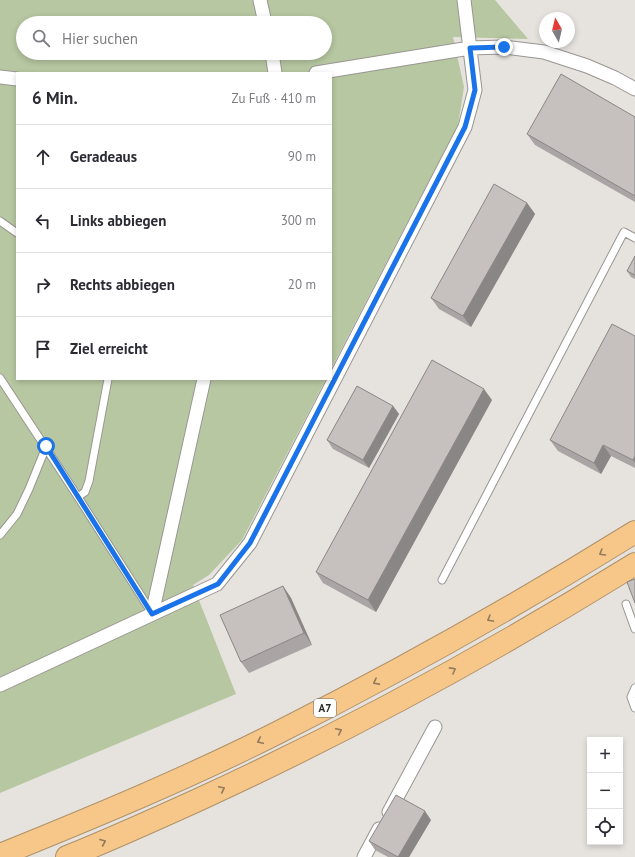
<!DOCTYPE html>
<html lang="de">
<meta charset="utf-8">
<style>
:root{--surface:#fff;--page:#f7f7f7;--text:#2b2b33;--muted:#7c7c81;--line:#e1e1e2}
body{margin:0;font-family:"PT Sans",sans-serif;background:var(--page);color:var(--text)}
.controls{position:absolute;right:12px;bottom:12px;display:grid;overflow:hidden;border-radius:0px;box-shadow:0 2px 6px #0003}
.controls button{width:36px;height:36px;display:grid;place-items:center;padding:0;border:0;border-bottom:1px solid var(--line);background:var(--surface);color:var(--text);font:20px sans-serif}
.compass{position:absolute;left:539px;top:12px;width:36px;height:36px;border-radius:50%;background:var(--surface);box-shadow:0 2px 6px #0003;rotate:352deg}
.stop{position:absolute;width:12px;height:12px;margin:-9px;border:3px solid #1a73e8;border-radius:50%;background:#fff}
.stop.end{background:#1a73e8;border-color:#fff;box-shadow:0 1px 4px #0008}
.list{margin:0;padding:0;list-style:none}
h2{display:flex;justify-content:space-between;align-items:center;height:52px;margin:0;padding:0 16px;font-size:17px}
h2 small{font-size:13px;font-weight:400;color:var(--muted)}
.list li{display:grid;grid-template-columns:26px 1fr auto;gap:12px;align-items:center;box-sizing:border-box;height:64px;padding:0 16px;border-top:1px solid var(--line)}
.list b{display:block;font-size:15px;white-space:nowrap}
.list em{font-size:13px;font-style:normal;color:var(--muted)}
.icon{flex:none;width:22px;height:22px;fill:none;stroke:currentColor;stroke-width:2;stroke-linecap:round;stroke-linejoin:round}
.map{position:relative;flex:none;width:635px;height:857px;overflow:hidden}
.search{position:absolute;background:var(--surface);box-shadow:0 2px 6px #0003;left:16px;top:16px;width:316px;height:44px;display:flex;align-items:center;gap:10px;box-sizing:border-box;padding:0 14px;border-radius:22px;color:var(--muted);font-size:15px}
.panel{position:absolute;background:var(--surface);box-shadow:0 2px 6px #0003;left:16px;top:72px;width:316px;height:308px;border-radius:0px}
.map>svg:first-child{display:block}
.green{fill:#b7c7a1;fill-rule:evenodd}
.lines{fill:none;stroke-linecap:round;stroke-linejoin:round}
.service-casing{stroke:#999692;stroke-width:9}
.minor-casing{stroke:#999692;stroke-width:15}
.motorway-casing{stroke:#b09168;stroke-width:24}
.service{stroke:#fff;stroke-width:7}
.minor{stroke:#fff;stroke-width:13}
.motorway{stroke:#f7c78a;stroke-width:22}
.wall{fill:#aaa5a4}
.shaded-wall{fill:#8b8686}
.building{fill:#c6c0bf;stroke:#8b8686}
.oneway{stroke:#927a5a}
.route{stroke:#1a73e8;stroke-width:5}
.labels{text-anchor:middle;dominant-baseline:central;stroke-width:3;stroke-linejoin:round;paint-order:stroke}
.shield{fill:#fff;stroke:#6c6b6a;stroke-width:1}
.shield-label{font-size:11px;font-weight:bold;fill:#2d2c2a}
</style>
<div class="map">
<svg width="635" height="857" viewBox="0 0 635 857">
<rect width="100%" height="100%" fill="#e6e3df"/>
<path class="green" d="M0 0H495L528 39 453 37 464 87 458 125 331 369V73H17V379H326L242 540 209 575 193 585 236 694 0 793ZM23 23H325V53H23Z"/>
<g class="lines">
<defs>
<path id="service" d="M0 221 17 233
M0 378 78 497 152 613
M78 497 85 492 89 481 108 379
M0 535 17 514 29 489 46 447
M442 580 624 232 635 238
M626 604 635 629
M635 688 631 697 635 708"/>
<path id="minor" d="M260 0 265 23
M272 53 275 73
M316 73 470 48 504 47 544 52 587 66 615 78 635 89
M0 77 17 79
M152 614 204 379
M0 685 217 584 250 543 465 127 475 90 464 0
M389 812 435 727
M364 857 379 829"/>
<path id="motorway" d="M0 855C94 817 188 778 279 732 400 671 519 604 635 532
M67 857C112 839 156 819 200 799 350 730 495 651 635 564"/>
</defs>
<use href="#service" class="service-casing"/>
<use href="#minor" class="minor-casing"/>
<use href="#motorway" class="motorway-casing"/>
<use href="#service" class="service"/>
<use href="#minor" class="minor"/>
<use href="#motorway" class="motorway"/>
</g>
<path class="wall" d="M635 117V202L535 145 527 134Z
M527 203 535 214 471 327 439 309 431 298Z
M635 256V279L631 277 627 271Z
M635 336V468L611 456 601 474 558 451 550 440Z
M492 400 376 612 323 583 316 572Z
M393 406 399 414 369 468 333 449 327 440Z
M283 586 291 598 312 645 249 673 241 662Z
M431 820 409 857H388L375 850 369 841Z"/>
<path class="shaded-wall" d="M527 203 535 214 471 327 463 316Z
M484 389 492 400 376 612 368 600Z
M393 406 399 414 369 468 363 460Z
M603 445 611 456 601 474 594 463Z
M635 456V463L633 460Z
M283 586 291 598 312 645 304 633Z
M425 811 431 820 409 857H398Z"/>
<path class="building" d="M561 74 635 117V196L527 134Z
M494 184 527 203 463 316 431 298Z
M635 256V275L627 271Z
M612 324 635 336V456L633 460 603 445 594 463 550 440Z
M432 360 484 389 368 600 316 572Z
M357 386 393 406 363 460 327 440Z
M635 579V603L627 582Z
M283 586 304 633 241 662 220 615Z
M396 795 425 811 398 857 369 841Z"/>
<defs><path id="oneway-chevron" d="M-2-3.5L2.5 0L-2 3.5" fill="none" stroke-width="1.6" stroke-linecap="round" stroke-linejoin="round"/></defs>
<g class="oneway">
<use href="#oneway-chevron" transform="translate(602 553) rotate(149)"/>
<use href="#oneway-chevron" transform="translate(490 619) rotate(150)"/>
<use href="#oneway-chevron" transform="translate(453 670) rotate(-29)"/>
<use href="#oneway-chevron" transform="translate(376 682) rotate(152)"/>
<use href="#oneway-chevron" transform="translate(339 731) rotate(-27)"/>
<use href="#oneway-chevron" transform="translate(260 741) rotate(155)"/>
<use href="#oneway-chevron" transform="translate(222 789) rotate(-25)"/>
<use href="#oneway-chevron" transform="translate(103 842) rotate(-23)"/>
</g>
<g class="lines">
<path class="route" d="M46 446 152 614 218 584 250 543 465 127 475 90 470 48 504 47"/>
</g>
<g class="labels">
<rect class="shield" x="314" y="699" width="22" height="18" rx="3"/>
<g class="shield-label">
<text x="325" y="708">A7</text>
</g>
</g>
</svg>
<div class="controls">
<button>+</button>
<button>−</button>
<button><svg class="icon" aria-label="locate" viewBox="0 0 24 24"><circle cx="12" cy="12" r="6"/><path d="M12 2v4M12 18v4M2 12h4M18 12h4"/></svg></button>
</div>
<svg class="compass" viewBox="-18 -18 36 36"><path d="M0-13l5 13h-10z" fill="#e53935"/><path d="M0 13l5-13h-10z" fill="#7c7c81"/></svg>
<div class="stop" style="left:46px;top:446px"></div>
<div class="stop end" style="left:504px;top:47px"></div>
<div class="search"><svg class="icon" aria-label="search" viewBox="0 0 24 24"><circle cx="10" cy="10" r="6"/><path d="M15 15l6 6"/></svg>Hier suchen</div>
<section class="panel">
<h2>6 Min.<small>Zu Fuß · 410 m</small></h2>
<ul class="list">
<li><svg class="icon" aria-label="ahead" viewBox="0 0 24 24"><path d="M12 20V5M6 11l6-6 6 6"/></svg><div><b>Geradeaus</b></div><em>90 m</em></li>
<li><svg class="icon" aria-label="left" viewBox="0 0 24 24"><path d="M17 20v-9H6M10 6l-5 5 5 5"/></svg><div><b>Links abbiegen</b></div><em>300 m</em></li>
<li><svg class="icon" aria-label="right" viewBox="0 0 24 24"><path d="M7 20v-9h11M14 6l5 5-5 5"/></svg><div><b>Rechts abbiegen</b></div><em>20 m</em></li>
<li><svg class="icon" aria-label="arrive" viewBox="0 0 24 24"><path d="M6 21V4h12l-3 4 3 4H6"/></svg><div><b>Ziel erreicht</b></div></li>
</ul>
</section>
</div>
